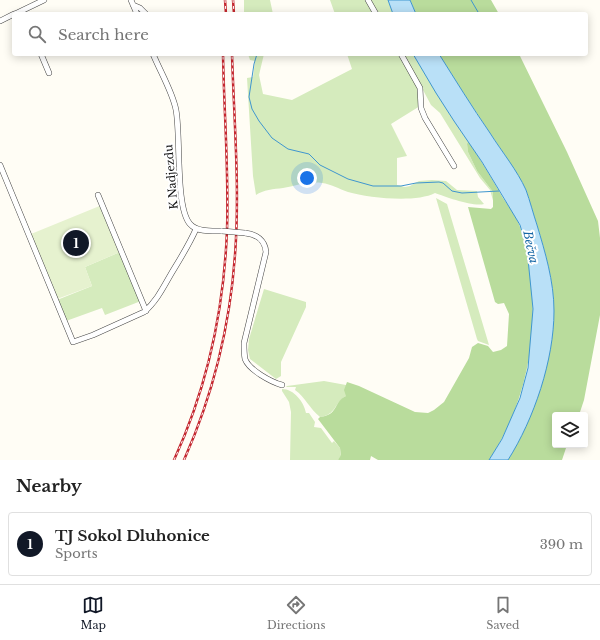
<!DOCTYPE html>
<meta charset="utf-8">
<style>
:root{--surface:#fff;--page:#f6f6f6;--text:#222;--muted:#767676;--line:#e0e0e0;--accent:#111827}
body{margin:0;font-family:"Libre Baskerville",serif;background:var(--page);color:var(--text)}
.controls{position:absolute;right:12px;bottom:12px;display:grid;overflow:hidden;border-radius:4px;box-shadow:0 2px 10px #0003}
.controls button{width:36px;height:36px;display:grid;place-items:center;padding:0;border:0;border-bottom:1px solid var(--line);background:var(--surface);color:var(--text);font:20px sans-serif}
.you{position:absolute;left:307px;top:178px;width:14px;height:14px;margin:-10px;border:3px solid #fff;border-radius:50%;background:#1a73e8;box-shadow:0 0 0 6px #1a73e833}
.badge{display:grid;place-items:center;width:26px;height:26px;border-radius:50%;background:var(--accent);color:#fff;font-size:13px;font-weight:700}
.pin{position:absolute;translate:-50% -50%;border:2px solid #fff;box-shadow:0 1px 4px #0006}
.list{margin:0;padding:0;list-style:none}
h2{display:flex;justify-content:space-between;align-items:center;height:52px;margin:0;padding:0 16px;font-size:17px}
h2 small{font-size:13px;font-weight:400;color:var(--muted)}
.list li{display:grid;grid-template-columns:26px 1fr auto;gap:12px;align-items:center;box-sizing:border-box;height:64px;margin:0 8px 8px;padding:0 8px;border:1px solid var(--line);border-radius:4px}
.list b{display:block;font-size:15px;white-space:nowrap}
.list p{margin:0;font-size:13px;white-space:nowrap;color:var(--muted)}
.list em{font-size:13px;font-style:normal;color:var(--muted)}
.icon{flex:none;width:22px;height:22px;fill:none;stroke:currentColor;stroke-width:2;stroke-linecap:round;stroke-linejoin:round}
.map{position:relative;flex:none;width:600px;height:460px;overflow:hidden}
.search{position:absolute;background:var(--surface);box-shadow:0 2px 10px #0003;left:12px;right:12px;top:12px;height:44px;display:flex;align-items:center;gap:10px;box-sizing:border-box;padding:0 14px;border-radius:4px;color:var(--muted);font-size:15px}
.sheet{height:124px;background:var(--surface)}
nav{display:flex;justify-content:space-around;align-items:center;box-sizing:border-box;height:56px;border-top:1px solid var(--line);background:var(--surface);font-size:11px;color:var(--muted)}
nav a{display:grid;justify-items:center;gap:2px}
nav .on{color:var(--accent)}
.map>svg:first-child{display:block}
.green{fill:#d5ebbd}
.forest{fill:#b9dc9c}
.pitch{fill:#e6f2cf}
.water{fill:#b9e0f7;stroke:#3f96cf}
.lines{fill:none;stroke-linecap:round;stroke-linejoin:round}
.stream{stroke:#3f96cf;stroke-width:1}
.minor-casing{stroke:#444;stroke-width:6}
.minor{stroke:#fff;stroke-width:5}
.rail-casing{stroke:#c4262e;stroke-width:2.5}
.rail{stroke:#fff;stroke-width:1;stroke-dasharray:3;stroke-linecap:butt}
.minor-bridge-casing{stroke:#444;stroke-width:6;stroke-linecap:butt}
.minor-bridge{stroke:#fff;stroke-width:5}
.labels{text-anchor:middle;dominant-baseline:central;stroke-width:4;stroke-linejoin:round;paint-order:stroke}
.street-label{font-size:11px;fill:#111;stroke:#fff}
.water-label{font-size:12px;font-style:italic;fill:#1768a6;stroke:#fff}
</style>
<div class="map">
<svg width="600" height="460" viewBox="0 0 600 460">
<rect width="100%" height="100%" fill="#fffdf5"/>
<path class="green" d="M244 0H270L273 14H244Z
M330 0H388L393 14H335Z
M248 54H264L259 75 263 94 292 100 352 69 347 54H413L454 121 468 141 467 144 468 152 477 171 493 192 494 204 490 190 480 178 440 113 431 105 423 90 419 94 420 106 391 124 407 156 397 158V185L405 187 410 186 419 181 432 180 446 181 457 190 477 191 478 197 484 204C473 207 446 197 435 193 416 203 369 198 348 192 339 189 331 184 322 183 309 181 295 186 283 188 274 189 263 190 256 195L253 176 247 78 253 77 255 61 250 60Z
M436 198 447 204 489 345 478 341 477 339Z
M120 252 141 301 105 315 102 308 66 321 57 300 92 286 85 267Z
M264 289 306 302V307L281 362V376L276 379 250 359 248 350 249 339Z
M324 381 346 385V396C334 403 336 415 320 417 310 409 305 397 295 390L296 387H286L287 386Z
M282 389C294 389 304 402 306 413H309L315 422 314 427 321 428 332 443 334 441 340 448 341 456 338 460H290L291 412 289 402 282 391Z"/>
<path class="forest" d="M410 0H491L499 14H416Z
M439 54H519L567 152 598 221 600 238V315L584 400 579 415H555V445H567L562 460H508C533 420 554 358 554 311 554 281 545 252 537 225 533 213 530 201 526 190 517 171 503 153 492 136 474 109 456 82 439 54Z
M468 141C481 160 492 179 503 198 509 207 517 217 520 227 526 244 529 259 531 277 538 341 525 406 489 460H378L371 456 370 460H338L341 455 340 448 318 419 320 417C339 415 333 402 346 396L344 390 347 382 359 386 415 412 428 413 434 410 444 402 469 358 472 347 478 343 488 346 493 352 501 350 507 346 509 314 504 303 498 304 495 302 468 207 491 209 493 207V192L477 171 468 152 467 144Z"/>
<path class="pitch" d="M102 205 120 252 85 267 92 286 57 299 31 234Z"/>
<path class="water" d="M388 0H410L416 14H393Z
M413 54H439C456 81 472 107 490 133 502 152 517 170 526 190 530 201 533 213 537 225 545 252 554 281 554 311 554 360 534 419 508 460H489L502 439 520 398 528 368 533 309 527 249 520 225 514 215 482 162 454 121 436 93Z"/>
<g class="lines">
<path class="stream" d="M471 0 478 12
M257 54 254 64 249 97 252 109 259 121 272 138 288 149 309 154 320 165 348 179 373 186H401L416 183 439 182 443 183 452 191 462 193 499 191"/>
<defs>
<path id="minor" d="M131 0 137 14
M368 0 376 14
M133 5 140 8 146 14
M15 14 44 0
M0 21 14 14
M41 54 49 73
M153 54C160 71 173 93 176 110 181 136 175 207 190 224 197 232 211 231 222 231
M401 54 420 88 421 108 425 118 454 166
M0 165 73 342 93 335 144 312C156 302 163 288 171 274 180 259 189 245 196 229
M98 195 146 311
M245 233C256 234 265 240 266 252L244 343C244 348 244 354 245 359 249 370 271 382 282 385"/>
</defs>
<use href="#minor" class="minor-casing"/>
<use href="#minor" class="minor"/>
<defs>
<path id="rail" d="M225 0 226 14
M233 0 234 14
M174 460C207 388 224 309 227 230 229 172 224 113 223 54
M184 460C213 395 230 325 235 255 240 188 234 121 232 54"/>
</defs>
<use href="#rail" class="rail-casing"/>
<use href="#rail" class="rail"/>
<defs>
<path id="minor-bridge" d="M222 231 245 233"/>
</defs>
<use href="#minor-bridge" class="minor-bridge-casing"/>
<use href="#minor-bridge" class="minor-bridge"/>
</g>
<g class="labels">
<g class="street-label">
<text transform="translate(171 177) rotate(-95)">K Nadjezdu</text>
</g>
<g class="water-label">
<text transform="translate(531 247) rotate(78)">Bečva</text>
</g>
</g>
</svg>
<div class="controls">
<button><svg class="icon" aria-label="layers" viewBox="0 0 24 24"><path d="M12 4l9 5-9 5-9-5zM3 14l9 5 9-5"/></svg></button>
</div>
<div class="you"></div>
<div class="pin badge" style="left:76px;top:243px">1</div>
<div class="search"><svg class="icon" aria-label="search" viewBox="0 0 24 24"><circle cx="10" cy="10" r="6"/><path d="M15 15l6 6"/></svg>Search here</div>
</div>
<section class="sheet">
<h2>Nearby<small></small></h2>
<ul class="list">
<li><span class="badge">1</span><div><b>TJ Sokol Dluhonice</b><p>Sports</p></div><em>390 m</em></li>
</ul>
</section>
<nav>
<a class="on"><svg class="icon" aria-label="map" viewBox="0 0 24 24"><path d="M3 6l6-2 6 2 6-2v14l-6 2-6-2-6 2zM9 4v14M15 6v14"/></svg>Map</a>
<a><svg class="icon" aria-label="directions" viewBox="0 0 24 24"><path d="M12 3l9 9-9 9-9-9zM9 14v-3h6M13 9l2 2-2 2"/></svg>Directions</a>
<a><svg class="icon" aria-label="saved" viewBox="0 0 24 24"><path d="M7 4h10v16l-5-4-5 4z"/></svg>Saved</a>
</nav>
